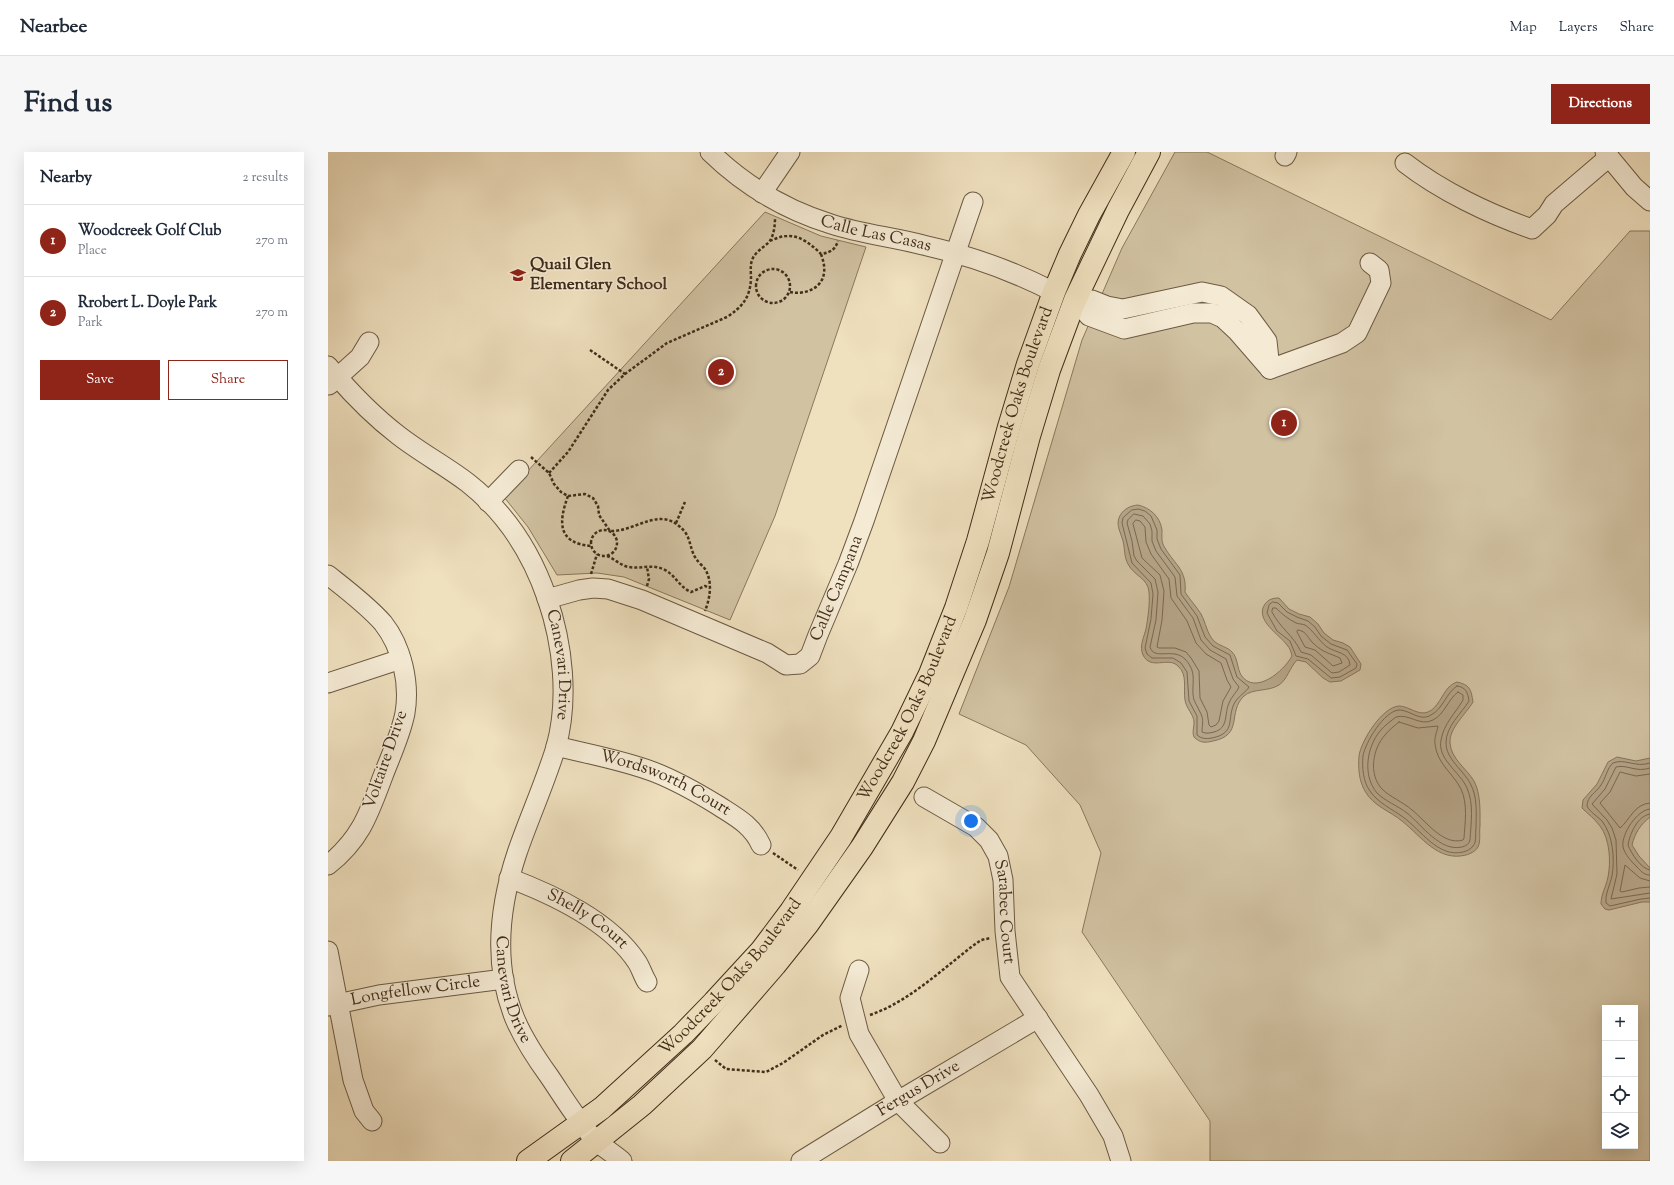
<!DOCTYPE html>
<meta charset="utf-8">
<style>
:root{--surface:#fff;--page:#f6f6f7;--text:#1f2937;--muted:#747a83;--line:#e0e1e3;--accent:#8f2418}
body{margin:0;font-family:"Sorts Mill Goudy",serif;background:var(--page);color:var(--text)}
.controls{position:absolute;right:12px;bottom:12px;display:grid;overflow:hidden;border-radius:0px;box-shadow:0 4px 16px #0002}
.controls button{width:36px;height:36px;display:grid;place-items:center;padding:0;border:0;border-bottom:1px solid var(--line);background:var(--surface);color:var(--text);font:20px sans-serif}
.you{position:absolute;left:643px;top:669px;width:14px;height:14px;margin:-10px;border:3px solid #fff;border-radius:50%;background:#1a73e8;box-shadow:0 0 0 6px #1a73e833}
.badge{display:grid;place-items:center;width:26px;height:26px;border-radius:50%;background:var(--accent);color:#fff;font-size:13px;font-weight:700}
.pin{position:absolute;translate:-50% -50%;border:2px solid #fff;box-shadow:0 1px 4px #0006}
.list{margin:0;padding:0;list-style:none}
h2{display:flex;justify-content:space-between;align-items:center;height:52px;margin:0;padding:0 16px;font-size:17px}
h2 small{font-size:13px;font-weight:400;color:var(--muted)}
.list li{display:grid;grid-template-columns:26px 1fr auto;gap:12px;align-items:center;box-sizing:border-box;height:72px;padding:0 16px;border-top:1px solid var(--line)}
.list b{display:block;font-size:15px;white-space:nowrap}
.list p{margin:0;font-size:13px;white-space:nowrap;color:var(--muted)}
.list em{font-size:13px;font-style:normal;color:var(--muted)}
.actions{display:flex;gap:8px;padding:12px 16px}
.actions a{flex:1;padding:9px 0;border:1px solid var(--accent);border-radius:0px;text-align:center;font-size:14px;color:var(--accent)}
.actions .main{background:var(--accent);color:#fff}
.icon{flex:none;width:22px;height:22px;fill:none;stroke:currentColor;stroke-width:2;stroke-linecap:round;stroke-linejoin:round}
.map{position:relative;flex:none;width:1322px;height:1009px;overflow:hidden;border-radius:0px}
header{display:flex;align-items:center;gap:24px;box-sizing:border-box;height:56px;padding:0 20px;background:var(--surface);border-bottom:1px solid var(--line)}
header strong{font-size:19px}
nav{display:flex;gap:22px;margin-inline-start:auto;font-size:14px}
.intro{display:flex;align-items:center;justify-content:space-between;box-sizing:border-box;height:96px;padding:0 24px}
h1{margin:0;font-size:28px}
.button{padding:10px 18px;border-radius:0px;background:var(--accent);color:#fff;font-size:14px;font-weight:700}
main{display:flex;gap:24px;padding:0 24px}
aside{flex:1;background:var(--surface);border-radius:0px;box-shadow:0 4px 16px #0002}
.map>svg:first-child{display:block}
.green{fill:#d1c2a2;stroke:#89785e;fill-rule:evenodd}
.water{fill:#b4a386;stroke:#86745b}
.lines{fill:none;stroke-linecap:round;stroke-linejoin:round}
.shore{stroke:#7a6850;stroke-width:1}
.minor-casing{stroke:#6c5a43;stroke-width:21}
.major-casing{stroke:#412d1a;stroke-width:24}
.path{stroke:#412d1a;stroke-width:2.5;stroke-dasharray:3 2;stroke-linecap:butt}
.minor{stroke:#f5ebd5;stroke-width:19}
.major{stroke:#efe0be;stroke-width:22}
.labels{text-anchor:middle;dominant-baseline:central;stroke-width:3;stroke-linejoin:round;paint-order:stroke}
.street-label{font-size:17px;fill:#412d1a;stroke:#f5ebd5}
.poi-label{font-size:17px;font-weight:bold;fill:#412d1a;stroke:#f5ebd5;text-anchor:start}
</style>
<header>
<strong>Nearbee</strong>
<nav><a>Map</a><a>Layers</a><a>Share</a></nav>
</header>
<div class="intro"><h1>Find us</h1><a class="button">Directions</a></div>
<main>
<aside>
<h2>Nearby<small>2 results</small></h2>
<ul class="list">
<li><span class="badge">1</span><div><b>Woodcreek Golf Club</b><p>Place</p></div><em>270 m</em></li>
<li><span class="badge">2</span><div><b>Rrobert L. Doyle Park</b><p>Park</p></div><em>270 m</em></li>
</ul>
<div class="actions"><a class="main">Save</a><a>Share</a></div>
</aside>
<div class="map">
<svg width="1322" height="1009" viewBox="0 0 1322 1009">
<rect width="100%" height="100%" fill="#efe0be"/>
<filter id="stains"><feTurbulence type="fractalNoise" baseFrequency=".005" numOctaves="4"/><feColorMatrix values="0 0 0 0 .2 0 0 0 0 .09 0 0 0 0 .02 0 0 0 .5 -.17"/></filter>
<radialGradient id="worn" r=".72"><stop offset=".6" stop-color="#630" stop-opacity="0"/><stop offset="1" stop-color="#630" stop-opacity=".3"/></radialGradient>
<path class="green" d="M847 0H879L1223 168 1302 79H1322V1009H882V969L754 780 773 701 752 653 698 593 631 562 681 435 754 188 794 96ZM1277 856H1307V994H1277Z
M437 60 493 84 538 95 447 364 402 468 296 425 269 421 229 423 200 375 176 345Z"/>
<path class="water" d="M810 353C822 356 832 364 834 378 834 385 833 390 837 396 847 413 859 418 857 440 862 448 868 454 873 462 878 471 879 482 886 489 891 494 900 495 904 500 910 506 909 516 913 523 927 544 956 519 964 504 963 500 962 496 959 493 952 483 926 468 937 452 941 447 945 446 951 446L961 457 971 462 982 465 990 472 996 481 1005 488 1015 491 1022 495 1033 512 1032 518 1013 529 1002 530 995 526 978 510 969 508C962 515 959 528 951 533 940 540 925 536 916 544 899 560 916 583 885 589 877 591 872 591 866 585 864 580 866 576 866 570 866 563 858 556 857 548 855 536 860 523 850 514 840 504 823 519 815 503 811 494 816 485 818 477 820 466 822 451 821 440 820 426 806 424 800 412 796 405 797 397 795 389 794 385 792 381 791 377 787 364 797 354 810 353Z
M1129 530C1142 533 1143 537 1145 550 1138 562 1121 576 1122 591 1123 607 1139 617 1146 629 1153 642 1152 660 1152 674 1151 680 1153 689 1150 695 1148 699 1142 702 1138 703 1110 710 1094 685 1074 669 1062 659 1045 654 1037 639 1031 629 1030 616 1031 604 1033 589 1054 555 1071 554 1081 554 1090 564 1100 560 1110 556 1114 542 1121 535 1123 533 1126 531 1129 530Z
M1289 605 1308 609 1322 606V665C1312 673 1307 681 1304 693L1311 704 1322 716V750H1314L1281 758 1277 757 1273 752C1273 742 1278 735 1280 725 1283 710 1282 687 1272 674 1267 667 1260 662 1254 656L1255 648 1269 632 1280 610Z"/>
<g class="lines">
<path class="shore" d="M804 358 810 357 817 359 823 364 829 378V387L833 397 852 423 853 442 869 464 877 485 885 494 902 503 909 525 921 535C919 539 911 544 907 550 898 566 909 581 884 586 878 587 874 587 869 583V564L861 549 859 520 853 511 845 506H824L819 502 817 496 823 467 825 442 823 431 804 411 794 371 795 366Z
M806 362 815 364 822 372 824 379V389L828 399 847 425 849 444 865 466 873 488 882 498 898 507 905 527 911 535C909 540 903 545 901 551 896 562 901 576 886 580 882 581 878 582 874 580 874 574 876 568 873 562 871 557 868 553 866 548 862 533 871 522 857 507 845 495 826 509 822 495L828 468 830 440 827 427 809 409 806 404 804 389 799 371 800 368Z
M808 368 812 369 817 375 818 390 823 402 841 427 843 446 859 469 868 491 878 502 893 511 899 528 903 535 895 549 891 569 888 573 883 575 881 573 879 560 872 546 871 519 863 506 858 500 847 496H831L829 495 834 468 836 439 832 423 814 406 805 372Z
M945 450 950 451 959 460 969 465 980 469 987 475 993 484 1003 492 1019 498 1029 512 1028 516 1012 525 1003 526 980 507 968 504 962 489 949 479 939 461 941 453Z
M945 456H948C954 462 960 467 968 471 971 472 975 472 977 473 984 477 991 489 999 495 1008 501 1021 500 1022 513L1011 520 1004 521 983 503 973 500C966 484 952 476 944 460Z
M970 478C979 479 980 487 986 492 996 501 1001 501 1012 506L1014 511 1005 514 987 498 977 495 969 480Z
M1129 534C1138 535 1140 541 1141 549 1133 562 1118 574 1118 591 1118 607 1135 618 1142 631 1150 645 1148 662 1148 676 1147 681 1149 690 1145 694 1143 697 1139 699 1135 700 1110 706 1093 678 1075 665 1064 657 1050 651 1042 639 1035 630 1034 615 1035 604 1037 591 1056 559 1071 558 1082 558 1092 570 1103 563 1115 557 1118 541 1129 534Z
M1130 540 1135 543V548C1127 562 1116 571 1113 588 1109 607 1132 620 1139 636 1146 652 1143 671 1142 688 1141 692 1138 694 1134 695 1112 700 1094 673 1079 661 1070 654 1057 649 1049 641 1034 623 1039 595 1052 579 1057 573 1063 569 1068 565 1081 561 1092 575 1105 568 1117 562 1120 547 1130 540Z
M1071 570 1090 576 1110 574C1109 580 1106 586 1107 592 1109 612 1125 621 1133 637 1140 652 1137 671 1136 686L1135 688C1115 694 1098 669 1084 658 1075 650 1062 645 1054 637 1040 622 1045 596 1057 583 1061 578 1066 574 1071 570Z
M1322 611C1307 616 1297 606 1285 611 1279 616 1278 626 1273 633 1268 641 1259 644 1259 654 1262 660 1269 664 1274 669 1285 683 1287 707 1284 724 1282 733 1277 742 1278 751L1282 754 1313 747 1322 746
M1322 616C1308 621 1299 612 1288 615L1277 637 1264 652 1279 668 1284 676 1288 688 1289 722 1283 747 1322 741
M1322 622 1308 624 1292 620 1282 640 1272 651 1292 676C1302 668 1306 652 1322 651
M1322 657C1309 658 1293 682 1295 695 1297 703 1304 710 1309 715 1314 720 1316 723 1322 723
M1322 662C1309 664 1302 682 1300 693 1303 701 1313 717 1322 718
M1322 729 1312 726 1297 713 1292 739 1294 740 1311 736 1322 735"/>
<defs>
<g id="minor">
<path id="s1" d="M382 0C416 33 458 58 503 72 533 82 565 85 595 93 640 103 685 119 726 140"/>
<path d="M1277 0 1306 35 1322 49"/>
<path d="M957 4 959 0"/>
<path d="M1077 11C1113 39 1161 62 1204 77L1219 63 1226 52 1281 5"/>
<path d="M434 41 462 0"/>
<path d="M747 148H764L779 154 795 157 874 140 893 144 920 163 939 189 942 217"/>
<path d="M747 148 761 164 796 177 865 161H884L895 166 909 179 942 217"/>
<path id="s2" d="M0 214C21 239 44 263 70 283 93 301 118 314 140 331 178 361 204 402 219 446 235 492 241 548 228 595 217 631 201 666 189 701 171 755 165 814 187 867 196 888 208 906 221 924 236 946 250 970 268 989 276 996 286 1002 294 1009"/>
<path d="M942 217 1014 191 1029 181 1053 131 1051 118 1042 111"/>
<path d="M1 233 32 205 41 190"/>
<path d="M160 350 191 318"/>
<path d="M0 423C19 438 39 453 55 471 74 495 82 531 77 561 73 582 63 603 55 624 41 661 33 687 0 713"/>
<path id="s3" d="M219 447 251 438 265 436 280 437 314 448 439 501 458 513 472 512 482 504 490 483 520 412 536 369 645 50"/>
<path d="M0 531 73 507"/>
<path id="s4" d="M228 594C260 602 295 608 326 620 349 629 370 641 391 654 408 665 424 673 433 693"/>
<path id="s5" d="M596 645 648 675 661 688 670 704 675 728 677 779 682 825 761 943 785 984 793 1009"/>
<path id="s6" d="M181 726C226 743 282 769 309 810 313 816 315 824 319 830"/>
<path d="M0 799 25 928 36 959 44 969"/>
<path d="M531 818 522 846 531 882 570 949 612 991"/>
<path id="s7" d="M0 854 51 843 176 827"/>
<path id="s8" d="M473 1009 570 949 710 866"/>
</g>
<g id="major">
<path id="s9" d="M200 1009 274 956 355 882 386 850 433 799 463 759 513 685 574 580 602 522 628 456 650 389 681 275 700 212 726 140 742 102 761 63 796 0"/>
<path d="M244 1009 314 953 374 897 447 813 479 773 534 695 575 630 596 589 647 468 670 401 701 284 721 218 747 148 790 58 821 0"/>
</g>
</defs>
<use href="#minor" class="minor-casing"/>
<use href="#major" class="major-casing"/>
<path class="path" d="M442 89C447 87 453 84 459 84 472 83 484 93 493 102 503 100 507 98 510 89
M428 134a17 17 0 1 1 34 0a17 17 0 1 1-34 0Z
M462 140C476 143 494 137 496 121 497 114 495 108 493 102
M262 198 297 222
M203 305 221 321 226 332 233 340 240 344 257 342 265 346 270 354 271 363 282 379C309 380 333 351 357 380 363 388 362 399 369 408 371 411 375 414 377 417 385 430 382 446 377 459
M221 321 240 300 280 238 297 222 339 191 399 165C414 155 422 146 423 127 423 121 422 114 424 108 427 100 435 96 441 90 446 84 447 73 447 66
M240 344C230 371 230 391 263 394
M348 371 357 350
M263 391a13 13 0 1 1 26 0a13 13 0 1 1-26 0Z
M279 404C287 407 293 414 301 415 313 417 324 412 335 417 347 422 351 435 363 440L377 434 382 436
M263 422 269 402
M319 434 321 427 319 415
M445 701 470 718
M542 863C582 849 613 818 646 793L653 788 663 786
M387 908 398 917 438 920 455 911 495 883 515 873"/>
<use href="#minor" class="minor"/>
<use href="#major" class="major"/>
</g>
<defs>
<symbol id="school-bare" viewBox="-9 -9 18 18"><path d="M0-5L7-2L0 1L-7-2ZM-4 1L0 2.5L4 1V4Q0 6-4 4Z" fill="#8f2418" stroke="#f5ebd5" stroke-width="2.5" paint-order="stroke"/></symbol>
</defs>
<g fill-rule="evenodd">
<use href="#school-bare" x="179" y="112" width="22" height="22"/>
</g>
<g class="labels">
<g class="street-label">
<text stroke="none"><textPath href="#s1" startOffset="188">Calle Las Casas</textPath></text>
<text stroke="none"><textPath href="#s9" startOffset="923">Woodcreek Oaks Boulevard</textPath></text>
<text stroke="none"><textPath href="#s3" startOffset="356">Calle Campana</textPath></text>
<text stroke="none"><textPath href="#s2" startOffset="393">Canevari Drive</textPath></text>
<text stroke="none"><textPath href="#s9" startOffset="599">Woodcreek Oaks Boulevard</textPath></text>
<text transform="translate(58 608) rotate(-71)">Voltaire Drive</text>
<text stroke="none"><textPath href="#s4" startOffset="116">Wordsworth Court</textPath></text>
<text stroke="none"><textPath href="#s5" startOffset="153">Sarabec Court</textPath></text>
<text stroke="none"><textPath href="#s6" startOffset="89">Shelly Court</textPath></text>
<text stroke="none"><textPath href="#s9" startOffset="275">Woodcreek Oaks Boulevard</textPath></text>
<text stroke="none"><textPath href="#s2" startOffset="729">Canevari Drive</textPath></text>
<text stroke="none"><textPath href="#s7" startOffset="89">Longfellow Circle</textPath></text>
<text stroke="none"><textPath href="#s8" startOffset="138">Fergus Drive</textPath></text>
</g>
<g class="poi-label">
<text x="202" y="113">Quail Glen<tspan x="202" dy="20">Elementary School</tspan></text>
</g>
</g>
<rect width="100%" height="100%" filter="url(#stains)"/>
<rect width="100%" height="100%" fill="url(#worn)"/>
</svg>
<div class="controls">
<button>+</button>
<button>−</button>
<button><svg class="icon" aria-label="locate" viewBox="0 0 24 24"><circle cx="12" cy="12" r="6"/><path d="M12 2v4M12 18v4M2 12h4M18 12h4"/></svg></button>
<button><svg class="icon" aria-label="layers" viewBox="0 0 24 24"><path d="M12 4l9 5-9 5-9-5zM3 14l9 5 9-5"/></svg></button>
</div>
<div class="you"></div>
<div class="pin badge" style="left:956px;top:271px">1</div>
<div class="pin badge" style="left:393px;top:220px">2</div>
</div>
</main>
